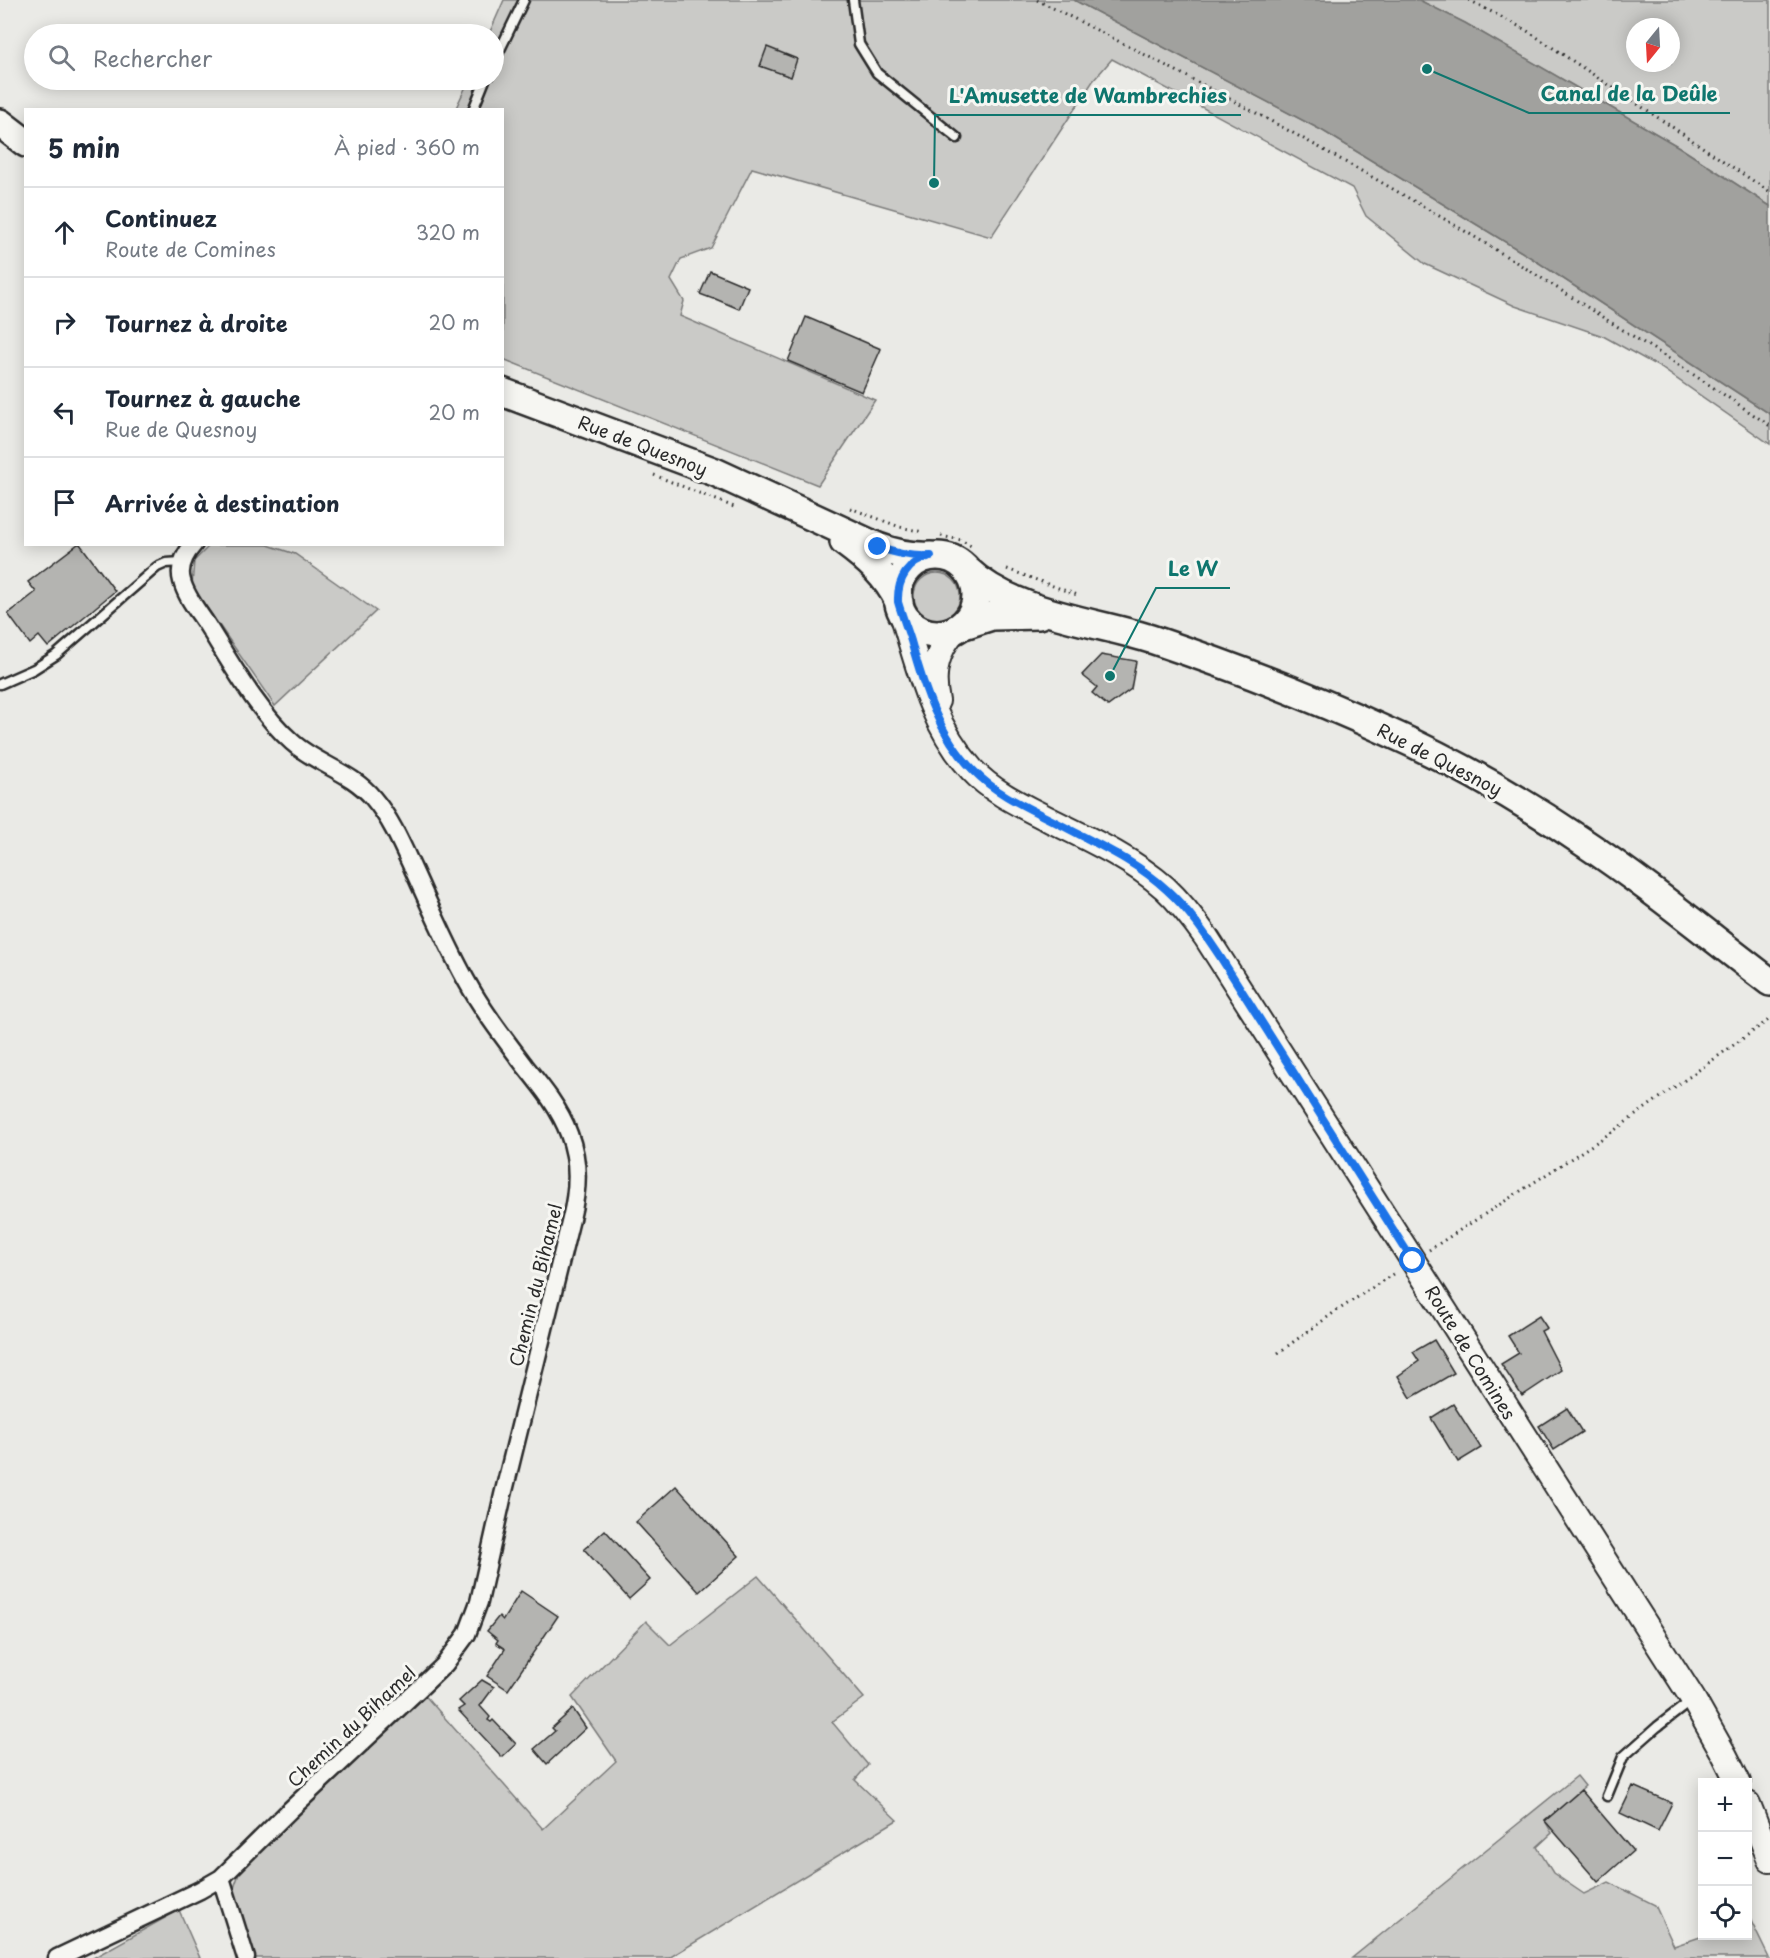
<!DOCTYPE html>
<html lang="fr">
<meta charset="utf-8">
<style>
:root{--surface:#fff;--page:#f6f6f7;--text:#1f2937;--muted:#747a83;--line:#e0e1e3}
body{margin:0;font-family:"Playpen Sans",sans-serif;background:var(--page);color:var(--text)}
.controls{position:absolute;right:18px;bottom:18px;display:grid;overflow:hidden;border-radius:0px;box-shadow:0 3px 15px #0003}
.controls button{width:54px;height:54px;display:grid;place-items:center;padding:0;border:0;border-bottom:2px solid var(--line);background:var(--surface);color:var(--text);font:30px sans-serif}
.compass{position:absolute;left:1626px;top:18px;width:54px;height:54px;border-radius:50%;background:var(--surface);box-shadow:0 3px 15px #0003;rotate:198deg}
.stop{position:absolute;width:18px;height:18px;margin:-14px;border:4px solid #1a73e8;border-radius:50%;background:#fff}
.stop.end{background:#1a73e8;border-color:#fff;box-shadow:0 2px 6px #0008}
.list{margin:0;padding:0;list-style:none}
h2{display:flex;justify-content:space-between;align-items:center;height:78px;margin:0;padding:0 24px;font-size:26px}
h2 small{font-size:20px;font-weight:400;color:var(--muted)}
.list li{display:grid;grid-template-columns:39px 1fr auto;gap:18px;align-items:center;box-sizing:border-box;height:90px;padding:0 24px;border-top:2px solid var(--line)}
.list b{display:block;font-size:22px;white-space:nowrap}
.list p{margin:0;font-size:20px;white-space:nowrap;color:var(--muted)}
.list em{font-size:20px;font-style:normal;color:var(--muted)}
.icon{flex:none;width:33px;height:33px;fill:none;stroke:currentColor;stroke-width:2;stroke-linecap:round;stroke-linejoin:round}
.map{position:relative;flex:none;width:1770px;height:1958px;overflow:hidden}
.search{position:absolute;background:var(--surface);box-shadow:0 3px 15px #0003;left:24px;top:24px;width:480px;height:66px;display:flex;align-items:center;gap:15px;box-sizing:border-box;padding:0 21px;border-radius:33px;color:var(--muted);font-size:22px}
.panel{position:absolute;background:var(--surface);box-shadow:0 3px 15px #0003;left:24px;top:108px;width:480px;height:438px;border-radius:0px}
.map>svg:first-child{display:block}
.green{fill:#cacac7;stroke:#7a7a79;stroke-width:1.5;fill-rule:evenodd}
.water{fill:#a1a19e;stroke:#727270;stroke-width:1.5}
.building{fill:#b4b4b1;stroke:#2b2b2b;stroke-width:1.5}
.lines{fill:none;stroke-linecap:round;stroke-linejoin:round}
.lane-casing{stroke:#2b2b2b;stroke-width:13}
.street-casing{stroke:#2b2b2b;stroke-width:21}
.secondary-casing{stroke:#2b2b2b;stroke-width:28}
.primary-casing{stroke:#2b2b2b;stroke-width:32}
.path{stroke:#2b2b2b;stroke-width:3;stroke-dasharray:1.5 4.5;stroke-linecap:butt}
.lane{stroke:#f6f6f2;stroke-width:8}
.street{stroke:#f6f6f2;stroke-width:16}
.secondary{stroke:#f6f6f2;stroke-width:24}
.primary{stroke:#f6f6f2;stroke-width:27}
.route{stroke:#1a73e8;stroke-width:8}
.labels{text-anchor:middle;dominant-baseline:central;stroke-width:6;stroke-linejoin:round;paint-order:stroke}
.street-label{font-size:18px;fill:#2b2b2b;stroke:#f6f6f2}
.leader{fill:none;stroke:#0f766e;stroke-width:2}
.callout-dot{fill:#0f766e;stroke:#f6f6f2;stroke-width:2}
.callout-label{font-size:20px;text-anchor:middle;font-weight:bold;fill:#0f766e;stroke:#f6f6f2;stroke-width:6;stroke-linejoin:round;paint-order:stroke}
</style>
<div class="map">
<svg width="1770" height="1958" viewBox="0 0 1770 1958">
<rect width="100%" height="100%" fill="#eaeae6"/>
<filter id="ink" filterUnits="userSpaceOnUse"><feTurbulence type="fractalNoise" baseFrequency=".0167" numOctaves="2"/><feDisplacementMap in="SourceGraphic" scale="12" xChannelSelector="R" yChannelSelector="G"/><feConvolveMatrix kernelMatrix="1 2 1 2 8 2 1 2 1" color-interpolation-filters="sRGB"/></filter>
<g filter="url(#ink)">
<path class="green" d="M504 0H1074L1323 131 1530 257 1770 414V444L1661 368 1603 336 1515 306 1425 264 1366 216 1352 188 1112 59 1093 81 991 237 752 168 711 248 681 259 671 280 684 301 680 316 875 400 818 485 503 359 502 110H455L469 80H494V34H489Z
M1419 0H1770V206L1679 147 1465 23ZM1635 27H1671V63H1635Z
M210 545H268L295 554 376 611 275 706 192 586 194 561Z
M914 596a23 23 0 1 1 46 0a23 23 0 1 1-46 0Z
M758 1576 864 1698 832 1722 868 1765 855 1780 897 1820 669 1958H252L234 1888 241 1868 422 1692 543 1829 616 1761 572 1697 646 1621 670 1645Z
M1577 1776 1585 1786 1545 1821 1552 1833 1537 1847 1553 1873 1584 1894 1609 1882 1655 1905 1674 1946 1703 1936H1748V1920L1750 1919 1769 1958H1352Z
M179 1910 200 1958H93Z"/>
<path class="water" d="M1074 0H1419L1465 23 1679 147 1770 206V414L1530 257 1323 131Z"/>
<path class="building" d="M767 47 797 59 791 77 760 66Z
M710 271 748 287 739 309 713 298V299L700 294Z
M806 317 881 349 862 392 788 361Z
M78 544H80L115 591 48 647 39 636 30 644 8 614 36 592 28 582Z
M1101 655 1136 661 1131 689 1108 706 1092 693 1097 687 1082 675Z
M1539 1316 1547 1328 1541 1331 1561 1370 1522 1396 1501 1364 1519 1353 1508 1336Z
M1434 1340 1454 1373 1411 1398 1398 1376 1419 1361 1413 1352Z
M1453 1404 1481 1448 1458 1462 1431 1418Z
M1567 1408 1582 1432 1554 1450 1539 1426Z
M676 1486 739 1556 699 1592 636 1522Z
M605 1530 650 1580 629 1599 584 1549Z
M521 1591 558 1616 508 1690 487 1676 505 1649 496 1643 498 1640 487 1631 499 1616 503 1620Z
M482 1680 494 1687 480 1706 490 1717 488 1720 491 1722 493 1720 516 1744 502 1757 458 1710 464 1706 459 1701Z
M573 1709 586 1728 547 1764 534 1749 555 1731 552 1728Z
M1633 1786 1672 1803 1658 1831 1620 1813Z
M1581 1790 1633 1851 1598 1882 1545 1821Z"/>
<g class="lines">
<defs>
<path id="lane" d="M853 0 859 44 877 73 957 138
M494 62 524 0
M473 110 485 80
M0 684 34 669 56 655 157 567 166 563 182 562
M1607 1796 1623 1757 1657 1727 1692 1700"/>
<path id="street" d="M221 1878 246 1958
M57 1958 200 1890 221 1878 290 1810 420 1688 445 1664 467 1634 479 1602 503 1495 571 1219C578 1190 580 1163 569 1134 560 1109 542 1087 525 1066 504 1038 483 1011 466 980 446 944 430 906 413 869 402 845 391 819 373 798 352 772 316 764 292 742 257 711 231 663 207 625 198 611 186 597 182 581 178 567 184 555 194 544"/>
<path id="secondary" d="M902 613C919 669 931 724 972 770 993 793 1025 807 1052 821 1091 840 1132 859 1165 888 1181 903 1194 920 1206 937L1693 1699 1725 1756 1738 1782
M937 701C931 674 936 651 954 631
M1748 1804 1770 1860"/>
<path id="primary" d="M0 123 26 143
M502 392 715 472 878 547C896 554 912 557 931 556
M844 542C867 559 887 576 899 602
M898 595a39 39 0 1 1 78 0a39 39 0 1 1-78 0Z
M967 570C1013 614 1095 621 1154 640 1231 666 1310 696 1384 730 1454 761 1520 799 1583 842 1648 885 1708 935 1770 982
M964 625 992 616 1039 615"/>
</defs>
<use href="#lane" class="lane-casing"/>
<use href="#street" class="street-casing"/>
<use href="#secondary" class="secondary-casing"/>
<use href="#primary" class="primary-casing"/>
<path class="path" d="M1037 0C1173 68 1309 139 1441 217 1494 248 1547 281 1599 315 1657 351 1714 387 1770 426
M1469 0 1526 30 1770 192
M654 475 734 507
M850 508 900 527 923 532
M941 536 961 540 974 548
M1007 569 1080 596
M1429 1250 1612 1132 1770 1019
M1278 1353 1332 1314 1396 1272"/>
<use href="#lane" class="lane"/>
<use href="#street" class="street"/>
<use href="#secondary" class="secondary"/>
<use href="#primary" class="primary"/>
</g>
</g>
<g class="lines" filter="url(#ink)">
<path class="route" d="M878 547C896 554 912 557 931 556 908 562 897 579 898 602 902 616 907 628 911 641 924 688 939 736 974 771 998 796 1033 810 1063 826 1099 845 1137 862 1167 890 1189 910 1205 934 1221 958L1413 1261"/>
</g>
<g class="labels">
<g class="street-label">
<text transform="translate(643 445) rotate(21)">Rue de Quesnoy</text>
<text transform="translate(1440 759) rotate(27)">Rue de Quesnoy</text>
<text transform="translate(535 1285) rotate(-76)">Chemin du Bihamel</text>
<text transform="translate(1471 1352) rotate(58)">Route de Comines</text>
<text transform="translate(351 1726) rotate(-43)">Chemin du Bihamel</text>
</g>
</g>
<path class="leader" d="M1427 69L1529 113H1730M934 183L935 115H1241M1110 676L1156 588H1230"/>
<g class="callout-dot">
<circle cx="1427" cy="69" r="6"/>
<circle cx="934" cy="183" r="6"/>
<circle cx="1110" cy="676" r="6"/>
</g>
<g class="callout-label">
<text x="1629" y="101">Canal de la Deûle</text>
<text x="1088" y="103">L'Amusette de Wambrechies</text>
<text x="1193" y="576">Le W</text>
</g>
</svg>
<div class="controls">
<button>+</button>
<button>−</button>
<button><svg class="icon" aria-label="locate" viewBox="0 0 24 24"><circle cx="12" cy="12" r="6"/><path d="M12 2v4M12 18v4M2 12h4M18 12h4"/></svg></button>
</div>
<svg class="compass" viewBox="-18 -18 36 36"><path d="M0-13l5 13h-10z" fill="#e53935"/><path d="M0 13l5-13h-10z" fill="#747a83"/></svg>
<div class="stop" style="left:1413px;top:1261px"></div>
<div class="stop end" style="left:878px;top:547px"></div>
<div class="search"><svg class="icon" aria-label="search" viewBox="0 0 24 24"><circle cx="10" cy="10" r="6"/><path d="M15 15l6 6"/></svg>Rechercher</div>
<section class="panel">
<h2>5 min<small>À pied · 360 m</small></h2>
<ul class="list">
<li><svg class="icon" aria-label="ahead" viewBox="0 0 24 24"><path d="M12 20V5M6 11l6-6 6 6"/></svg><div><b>Continuez</b><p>Route de Comines</p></div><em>320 m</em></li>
<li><svg class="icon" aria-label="right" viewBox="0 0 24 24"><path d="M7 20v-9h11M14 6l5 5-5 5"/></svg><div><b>Tournez à droite</b></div><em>20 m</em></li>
<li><svg class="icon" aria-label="left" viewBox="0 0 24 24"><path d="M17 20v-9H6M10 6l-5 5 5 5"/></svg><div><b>Tournez à gauche</b><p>Rue de Quesnoy</p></div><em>20 m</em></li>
<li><svg class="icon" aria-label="arrive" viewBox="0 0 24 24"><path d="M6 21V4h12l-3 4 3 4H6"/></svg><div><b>Arrivée à destination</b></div></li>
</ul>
</section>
</div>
